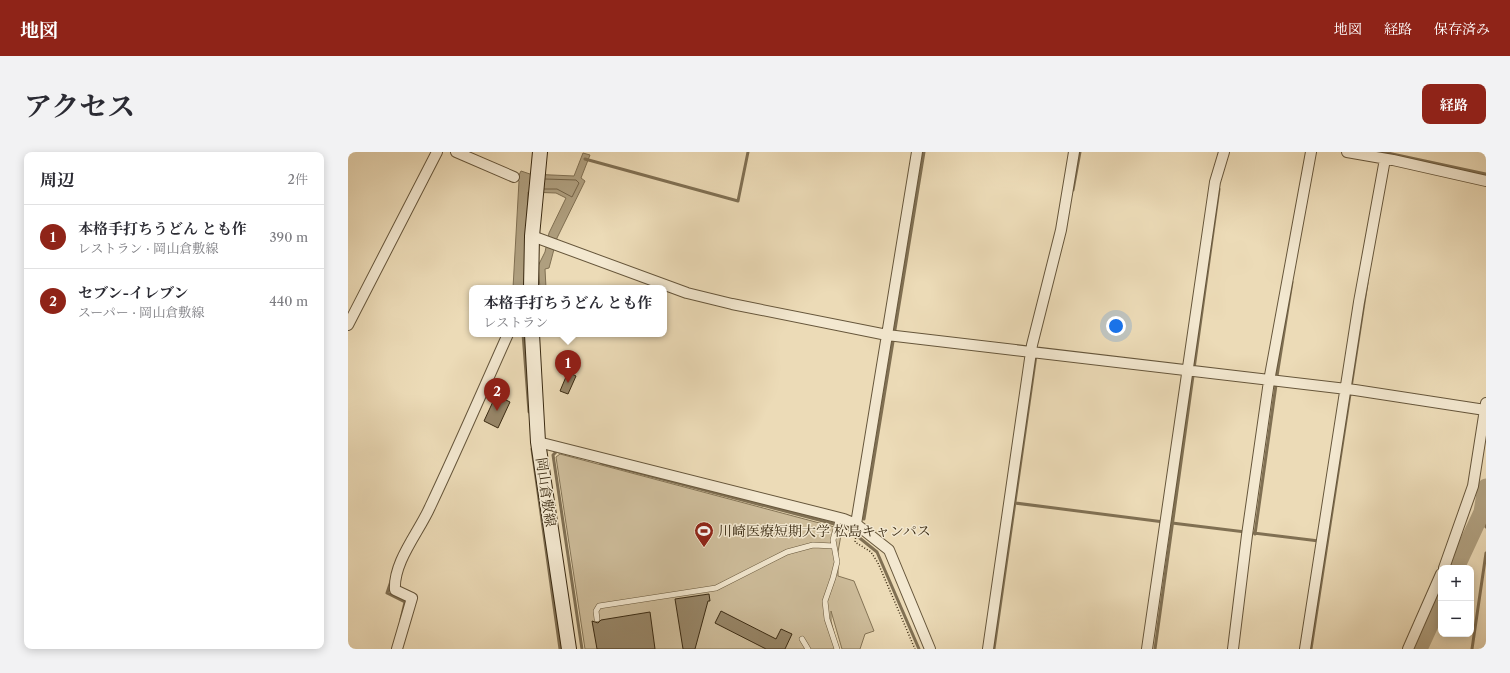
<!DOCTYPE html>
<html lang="ja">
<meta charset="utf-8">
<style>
:root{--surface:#fff;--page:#f2f2f3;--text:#2b2b33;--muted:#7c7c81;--line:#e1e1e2;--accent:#8f2418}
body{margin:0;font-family:"Libre Caslon Text","Noto Serif JP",serif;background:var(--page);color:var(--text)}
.controls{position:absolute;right:12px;bottom:12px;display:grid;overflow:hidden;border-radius:8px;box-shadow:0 2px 10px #0003}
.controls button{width:36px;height:36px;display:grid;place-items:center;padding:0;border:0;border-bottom:1px solid var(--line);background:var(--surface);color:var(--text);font:20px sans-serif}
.you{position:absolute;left:768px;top:174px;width:14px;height:14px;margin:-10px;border:3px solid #fff;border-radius:50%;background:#1a73e8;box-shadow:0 0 0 6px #1a73e833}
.badge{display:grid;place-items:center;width:26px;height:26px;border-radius:50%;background:var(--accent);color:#fff;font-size:13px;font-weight:700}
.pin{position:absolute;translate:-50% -33px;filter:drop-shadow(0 1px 2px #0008)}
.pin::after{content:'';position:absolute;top:21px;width:14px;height:12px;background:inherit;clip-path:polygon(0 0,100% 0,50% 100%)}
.popup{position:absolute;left:121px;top:133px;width:198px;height:52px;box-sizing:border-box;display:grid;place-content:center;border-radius:8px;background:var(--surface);filter:drop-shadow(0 1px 3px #0005);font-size:13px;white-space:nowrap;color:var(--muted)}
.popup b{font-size:15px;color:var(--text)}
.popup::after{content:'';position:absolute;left:50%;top:100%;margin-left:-8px;border:8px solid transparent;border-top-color:var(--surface)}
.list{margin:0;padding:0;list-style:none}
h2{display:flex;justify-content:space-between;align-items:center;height:52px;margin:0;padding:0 16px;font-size:17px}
h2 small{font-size:13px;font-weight:400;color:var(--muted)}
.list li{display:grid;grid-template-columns:26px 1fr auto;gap:12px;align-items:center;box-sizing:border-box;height:64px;padding:0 16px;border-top:1px solid var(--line)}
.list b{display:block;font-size:15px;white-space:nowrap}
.list p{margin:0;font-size:13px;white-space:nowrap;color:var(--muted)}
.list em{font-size:13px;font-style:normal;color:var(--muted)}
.map{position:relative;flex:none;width:1138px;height:497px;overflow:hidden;border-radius:8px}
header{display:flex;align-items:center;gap:24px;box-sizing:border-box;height:56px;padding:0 20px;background:var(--accent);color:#fff}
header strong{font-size:19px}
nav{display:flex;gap:22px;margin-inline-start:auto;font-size:14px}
.intro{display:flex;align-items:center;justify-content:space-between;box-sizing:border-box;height:96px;padding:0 24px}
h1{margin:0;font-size:28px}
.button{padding:10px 18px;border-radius:8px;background:var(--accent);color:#fff;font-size:14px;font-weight:700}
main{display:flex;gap:24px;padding:0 24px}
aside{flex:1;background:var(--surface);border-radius:8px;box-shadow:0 2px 10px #0003}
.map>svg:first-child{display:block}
.green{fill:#cebd9b;stroke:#847456}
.water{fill:#af9f7f;stroke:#807053}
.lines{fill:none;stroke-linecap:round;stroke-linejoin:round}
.shore{stroke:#746448;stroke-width:1}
.stream{stroke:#807053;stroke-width:3}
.river{stroke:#af9f7f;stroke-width:17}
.building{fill:#978668;stroke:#3a2a12}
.service-casing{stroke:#66563b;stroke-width:6}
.minor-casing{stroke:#66563b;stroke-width:12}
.secondary-casing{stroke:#3a2a12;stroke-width:16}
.path{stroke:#3a2a12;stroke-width:1.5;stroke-dasharray:1 2;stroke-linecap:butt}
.service{stroke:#f3e8d0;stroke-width:5}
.minor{stroke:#f3e8d0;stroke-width:10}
.secondary{stroke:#f3e8d0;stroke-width:14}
.labels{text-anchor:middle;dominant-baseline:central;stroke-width:3;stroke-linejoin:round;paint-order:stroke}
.street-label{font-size:14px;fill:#3a2a12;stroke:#f3e8d0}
.poi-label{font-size:14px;fill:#3a2a12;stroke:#f3e8d0;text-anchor:start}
</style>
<header>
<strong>地図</strong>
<nav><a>地図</a><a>経路</a><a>保存済み</a></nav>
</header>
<div class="intro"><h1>アクセス</h1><a class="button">経路</a></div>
<main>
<aside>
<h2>周辺<small>2件</small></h2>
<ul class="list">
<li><span class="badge">1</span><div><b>本格手打ちうどん とも作</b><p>レストラン · 岡山倉敷線</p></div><em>390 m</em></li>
<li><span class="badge">2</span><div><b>セブン-イレブン</b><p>スーパー · 岡山倉敷線</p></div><em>440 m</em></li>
</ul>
</aside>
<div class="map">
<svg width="1138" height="497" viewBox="0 0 1138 497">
<rect width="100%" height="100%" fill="#ecdbb7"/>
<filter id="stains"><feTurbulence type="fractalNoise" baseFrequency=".005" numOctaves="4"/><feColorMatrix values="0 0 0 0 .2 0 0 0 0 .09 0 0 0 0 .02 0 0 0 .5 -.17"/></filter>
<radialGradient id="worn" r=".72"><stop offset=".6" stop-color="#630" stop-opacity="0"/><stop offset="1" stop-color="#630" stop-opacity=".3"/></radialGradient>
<path class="green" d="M212 302 494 377 490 400V424L506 429 526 479 517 482 512 497H494L483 459V469L490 497H237L208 305Z"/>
<path class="water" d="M235 1 242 3 233 26 237 29 209 86 201 116 197 117 198 136H192L190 114 197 100 201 81 218 46 208 41 180 40 176 136H165L171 29 169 27 173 19 182 22 226 24Z"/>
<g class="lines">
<path class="shore" d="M196 37H209L224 45 231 31 228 28 197 27"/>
<path class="stream" d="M1035 0 1138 22
M237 7 390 49 400 0
M725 38 732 0
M175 182 181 260
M929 224 944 130
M184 297 212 497
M211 300 209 299 205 303 234 497
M253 311 498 375 529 400 571 497
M667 351 816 370
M1134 360 1138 375
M516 367 576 0
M824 371 971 389
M907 382 928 233
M43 429 39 441 57 450 53 467
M646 497 688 203
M807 497 871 37
M963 497 1019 131
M1124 497 1138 401"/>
<path class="river" d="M1108 416 1134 360 1138 335
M1071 497 1093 449"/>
</g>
<path class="building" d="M220 220 228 224 220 242 212 239Z
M148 243 162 250 150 276 136 269Z
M361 442 362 449H360L347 497H335L327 447Z
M373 459 428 487 433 477 444 482 437 497H418L367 471Z
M302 460 307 497H249L244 469 250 471 253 468Z"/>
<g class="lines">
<defs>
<path id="service" d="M249 467 248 459 251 454 368 436 439 400 465 393 486 394
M454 487 460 497
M489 497 479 467 477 449 485 426 489 410 485 388 491 365"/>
<path id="minor" d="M108 0 166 25
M999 0 1045 8 1138 29
M184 84 339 141 384 152 539 183 1007 238 1137 258
M0 173 89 0
M190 290 496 367 508 372 541 398 582 497
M508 372 569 0
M1096 416 1125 334 1138 251
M49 497 64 446 47 438C45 410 71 380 82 355 109 298 134 240 160 182
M640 497 684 193 713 78 726 0
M799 497 867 30 876 0
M885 497 899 383 921 229 963 0
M957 497 1011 150 1037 7
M1060 497 1093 422"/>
<path id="secondary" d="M183 136 184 84 192 0
M184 182 190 290 221 497"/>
</defs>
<use href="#service" class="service-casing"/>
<use href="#minor" class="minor-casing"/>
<use href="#secondary" class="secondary-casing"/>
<path class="path" d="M508 383 507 390 523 400 530 411 567 497"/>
<use href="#service" class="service"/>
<use href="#minor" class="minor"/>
<use href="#secondary" class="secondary"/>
</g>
<defs>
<symbol id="stadium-pin" viewBox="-11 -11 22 30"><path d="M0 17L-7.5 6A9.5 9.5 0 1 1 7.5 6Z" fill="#8f2418" stroke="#f3e8d0"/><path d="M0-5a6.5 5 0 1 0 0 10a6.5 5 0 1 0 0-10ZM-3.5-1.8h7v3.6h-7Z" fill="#fff"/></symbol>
</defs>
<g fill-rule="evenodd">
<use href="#stadium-pin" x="345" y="368" width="22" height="30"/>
</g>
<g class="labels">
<g class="street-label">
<text transform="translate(198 340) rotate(82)">岡山倉敷線</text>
</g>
<g class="poi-label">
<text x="370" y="379">川崎医療短期大学 松島キャンパス</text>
</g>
</g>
<rect width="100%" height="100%" filter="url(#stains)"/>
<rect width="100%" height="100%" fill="url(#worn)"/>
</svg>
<div class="controls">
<button>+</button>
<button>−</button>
</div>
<div class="you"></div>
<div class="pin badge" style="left:220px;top:231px">1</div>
<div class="popup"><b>本格手打ちうどん とも作</b>レストラン</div>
<div class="pin badge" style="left:149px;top:259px">2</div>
</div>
</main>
